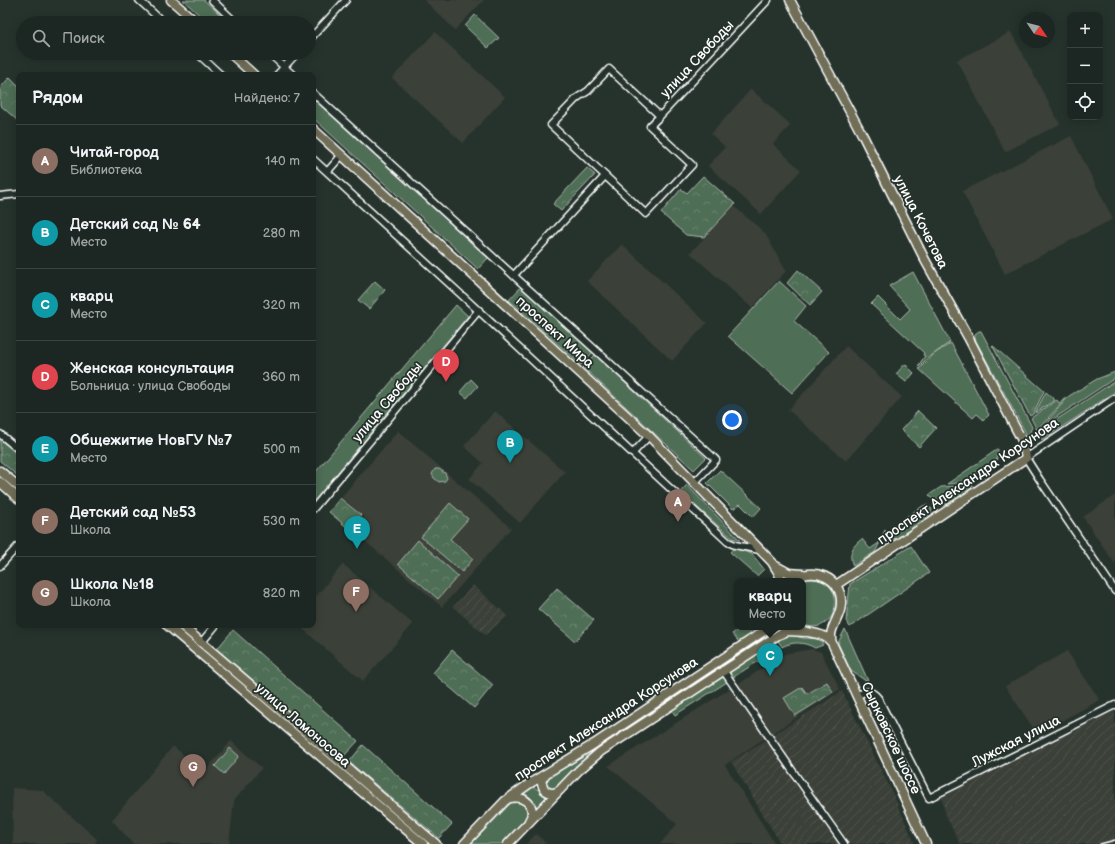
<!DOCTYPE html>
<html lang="ru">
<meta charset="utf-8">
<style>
:root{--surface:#1c2622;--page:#252e2a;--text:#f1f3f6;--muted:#a0a5a5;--line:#3a4340;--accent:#0b8043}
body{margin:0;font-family:"Balsamiq Sans",sans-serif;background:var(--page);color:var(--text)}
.controls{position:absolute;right:12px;top:12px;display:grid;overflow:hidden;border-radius:8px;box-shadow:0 2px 10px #0003}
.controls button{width:36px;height:36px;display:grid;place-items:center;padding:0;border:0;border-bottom:1px solid var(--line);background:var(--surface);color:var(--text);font:20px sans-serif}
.compass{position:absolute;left:1019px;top:12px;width:36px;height:36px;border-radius:50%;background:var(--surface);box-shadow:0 2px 10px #0003;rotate:125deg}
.you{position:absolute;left:732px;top:420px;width:14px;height:14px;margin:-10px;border:3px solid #fff;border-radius:50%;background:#1a73e8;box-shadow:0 0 0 6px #1a73e833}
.badge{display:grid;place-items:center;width:26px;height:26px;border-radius:50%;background:var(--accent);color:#fff;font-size:13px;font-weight:700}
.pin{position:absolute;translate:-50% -33px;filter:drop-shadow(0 1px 2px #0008)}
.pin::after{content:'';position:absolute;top:21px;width:14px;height:12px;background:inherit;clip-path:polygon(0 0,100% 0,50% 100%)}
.popup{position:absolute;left:734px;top:578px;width:72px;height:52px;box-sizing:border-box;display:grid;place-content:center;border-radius:8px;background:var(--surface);filter:drop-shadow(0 1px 3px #0005);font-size:13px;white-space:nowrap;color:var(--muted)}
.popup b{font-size:15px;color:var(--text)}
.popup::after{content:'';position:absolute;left:50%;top:100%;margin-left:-8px;border:8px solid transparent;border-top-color:var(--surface)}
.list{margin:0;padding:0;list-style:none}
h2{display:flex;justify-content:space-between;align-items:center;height:52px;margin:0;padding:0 16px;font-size:17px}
h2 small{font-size:13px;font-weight:400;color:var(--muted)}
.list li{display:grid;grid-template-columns:26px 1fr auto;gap:12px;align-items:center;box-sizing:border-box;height:72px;padding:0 16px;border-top:1px solid var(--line)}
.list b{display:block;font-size:15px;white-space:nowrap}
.list p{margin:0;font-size:13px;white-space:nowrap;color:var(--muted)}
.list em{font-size:13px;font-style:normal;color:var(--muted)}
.icon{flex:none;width:22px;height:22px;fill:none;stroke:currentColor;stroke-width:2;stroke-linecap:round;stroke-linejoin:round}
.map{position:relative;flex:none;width:1115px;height:844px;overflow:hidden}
.search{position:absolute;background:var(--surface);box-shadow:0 2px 10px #0003;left:16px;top:16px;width:300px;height:44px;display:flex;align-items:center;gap:10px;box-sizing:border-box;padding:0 14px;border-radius:22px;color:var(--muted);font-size:15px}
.panel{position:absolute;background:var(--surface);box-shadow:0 2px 10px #0003;left:16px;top:72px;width:300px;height:556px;border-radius:8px}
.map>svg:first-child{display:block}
.built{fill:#3a3f39}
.industrial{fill:url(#industrial-furrows)}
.grass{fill:#506e57;stroke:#a8b6ab}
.forest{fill:url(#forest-crowns);stroke:#a8b6ab}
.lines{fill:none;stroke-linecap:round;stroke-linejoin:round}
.minor-casing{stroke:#fff;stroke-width:9}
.major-casing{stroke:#fff;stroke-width:11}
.minor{stroke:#26332d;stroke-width:6}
.major{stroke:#716e59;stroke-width:8}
.rail{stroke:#fff;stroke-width:1.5}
.labels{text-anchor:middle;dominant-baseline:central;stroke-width:3.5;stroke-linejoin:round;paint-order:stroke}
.street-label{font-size:14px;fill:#fff;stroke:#26332d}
</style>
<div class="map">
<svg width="1115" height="844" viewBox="0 0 1115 844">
<defs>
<pattern id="industrial-furrows" width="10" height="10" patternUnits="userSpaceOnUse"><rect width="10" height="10" fill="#3a3f39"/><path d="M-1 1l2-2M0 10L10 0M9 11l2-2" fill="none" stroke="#4e524d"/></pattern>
<pattern id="forest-crowns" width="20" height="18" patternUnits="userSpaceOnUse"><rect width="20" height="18" fill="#506e57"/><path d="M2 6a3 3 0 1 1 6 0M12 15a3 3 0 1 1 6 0" fill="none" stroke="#6a8470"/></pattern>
</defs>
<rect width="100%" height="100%" fill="#26332d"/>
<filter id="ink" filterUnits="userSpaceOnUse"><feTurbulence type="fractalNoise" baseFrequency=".025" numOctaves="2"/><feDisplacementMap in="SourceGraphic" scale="8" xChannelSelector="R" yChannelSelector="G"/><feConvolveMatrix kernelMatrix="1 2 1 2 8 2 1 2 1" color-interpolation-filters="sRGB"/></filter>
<g filter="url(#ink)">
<path class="built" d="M424 0H484L455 30Z
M435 32 505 97 463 143 392 78Z
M1011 32 1060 124 1005 152 957 60Z
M751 89 791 125 773 144 801 170 761 214 708 166 725 147 711 134Z
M1071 136 1113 219 1005 274 962 191Z
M734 206 765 233 786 271 752 308 690 253Z
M622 244 707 323 672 361 587 281Z
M846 346 902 397 846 461 788 410Z
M495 411 565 472 520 523 469 479 483 463 464 446Z
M398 431 511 528 442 607 353 531 364 517 341 497Z
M1115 495V564L1083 517Z
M343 564 413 624 363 681 298 625H313V600Z
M812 649 821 652 840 689 770 735 737 685 784 654Z
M1067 651 1100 700 1037 734 1005 686Z
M731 688 765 738 725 765 775 844H660L677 824 608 766Z
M231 741 262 768 234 801 229 844H133L112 820 173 746 204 772Z
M12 788 42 790 97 839 95 844H13Z
M536 834 547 844H526Z"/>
<path class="industrial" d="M473 585 508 616 485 635 453 607Z
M842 691 893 794 915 844H781L731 762Z
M1115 710V844H960L946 816 941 796Z"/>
<path class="grass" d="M183 0H204L229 23H208Z
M475 15 499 38 488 48 465 26Z
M313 99 488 258 478 269 313 118Z
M913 272 950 342 927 359 919 367 918 366 925 356 923 355 924 353 871 304 878 297 900 319 910 309 889 286Z
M779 281 806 306 794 321 829 352 792 393 728 336Z
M521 287 593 352 581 365 509 300Z
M456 305 468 316 313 502V475Z
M979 331H981L1032 427 1028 437 975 339V334Z
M951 343 989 415 984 420 977 414 973 418 919 369 934 354Z
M595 355 706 458 694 470 583 367Z
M1115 372V378L1043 426 1069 396 1097 379Z
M471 379 478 386 467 398 460 392Z
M1115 381V392L1042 440 1038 432Z
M1046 392 1055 400 1035 413Z
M1067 397 1037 430 1031 418 1057 400 1059 403Z
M998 449 996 464 986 471 984 469 972 477 974 480 970 482 947 484Z
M720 470 761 508 753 517 740 504 733 509 707 483Z
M687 485 740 540 732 538 680 492Z
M973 485C968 493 946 509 937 505L929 495 941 487Z
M926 505 932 509 930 516 896 539 892 538 891 537C891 524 914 512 923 506Z
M885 530 886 531 875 552 853 566C848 554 852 546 862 539L870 549 879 543Z
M734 548 752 554 764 569 757 576 730 552Z
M808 579C850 577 840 638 803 625L802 581Z
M171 625H176L249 687 247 690Z
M742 627H763L755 633 739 642 732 634Z
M845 629 869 683 851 671 838 643Z
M772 630 775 634 591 755 576 767 556 788 554 789H548L545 784V779Z
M788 634 803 638 820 639 823 645 815 648C805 642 792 641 782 647L777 639Z
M773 643 777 649 732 678 728 672Z
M723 676 727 682 675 715 671 709Z
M258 695 432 844H427L256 697Z
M230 748 239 756 224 774 215 766Z
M533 787 541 791 547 798 536 810C535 801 531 797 523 793Z
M512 802C522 800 528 807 527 817L502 844H471Z"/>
<path class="forest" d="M10 77 19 86V120L18 121 0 105V88Z
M587 168 595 175 561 211 553 204Z
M703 176 735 204 704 237 686 235 661 213 681 189 687 193Z
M798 270 822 292 810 305 787 283Z
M375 281 385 290 369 309 358 300Z
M992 345 1044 391 1033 414 1030 416Z
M905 364 914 373 906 382 896 374Z
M918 411 936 428 919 447 901 430Z
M0 437 19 454V477L0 461Z
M435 469H439L445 473 447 478 445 481 439 482 434 478 432 474Z
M340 498 361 515 349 529 329 512Z
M450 503 468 519 450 539 473 559 462 572 421 537Z
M418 540 458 576 438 599 398 564Z
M911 546 929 573 850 627 846 621 850 584Z
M557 588 594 620 575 641 538 609Z
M233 630 358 741 343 757 216 650Z
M452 650 493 685 474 708 433 673Z
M827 682 833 692 795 716 784 698 802 687 807 694Z
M363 745 452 824 439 838 349 762Z"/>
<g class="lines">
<defs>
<path id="minor" d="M139 0 164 23
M212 0 236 23
M309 40 346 0
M197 53 221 75
M269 53 293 75
M277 75 297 53
M313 93 712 456 716 460 695 482
M660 116 609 69 588 91 577 98 551 125 646 214 692 165 650 126 660 116 768 0
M313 159 467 300 728 542 735 545 760 550
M327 172 342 155
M0 196 19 194
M514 275 605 176
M1115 398 1026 458 1040 480 1115 591
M0 434 19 450
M633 453 649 436
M313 509 479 310
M0 566 19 545
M201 643 216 625
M723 670 794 773 844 844
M856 696C865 691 871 689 878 698L929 798 1115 705"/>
<path id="major" d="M171 0 197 23
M790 0 863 136 925 260 968 337 1016 429 1023 442 1026 458 836 585
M230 53 254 75
M313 129 649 436 772 562 778 572 782 581
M0 471 19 487
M0 482 19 499
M776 566 789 573 803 574
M792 581C811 565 843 577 841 604 841 618 827 629 832 643L926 844
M167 625 423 844
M181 625 436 844
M800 630C811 634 824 632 832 643
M545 775 541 781 544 789C549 794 554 794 560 790
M510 798C525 795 538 807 529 821
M464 844 505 801 529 784 594 744 770 627
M508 844 579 770 600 752 778 635 788 631 805 632"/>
</defs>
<use href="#minor" class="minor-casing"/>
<use href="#major" class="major-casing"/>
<use href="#minor" class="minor"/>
<use href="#major" class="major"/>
<path class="rail" d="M1100 844 1115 840"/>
</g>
</g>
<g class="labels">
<g class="street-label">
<text transform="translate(697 59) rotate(-47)">улица Свободы</text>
<text transform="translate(921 222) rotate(63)">улица Кочетова</text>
<text transform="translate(555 332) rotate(42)">проспект Мира</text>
<text transform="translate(387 402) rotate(-50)">улица Свободы</text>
<text transform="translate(968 481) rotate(-34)">проспект Александра Корсунова</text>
<text transform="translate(606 719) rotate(-33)">проспект Александра Корсунова</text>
<text transform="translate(303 725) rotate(41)">улица Ломоносова</text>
<text transform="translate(891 738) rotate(65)">Сырковское шоссе</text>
<text transform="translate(1016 741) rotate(-27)">Лужская улица</text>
</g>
</g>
</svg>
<div class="controls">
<button>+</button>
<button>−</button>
<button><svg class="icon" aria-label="locate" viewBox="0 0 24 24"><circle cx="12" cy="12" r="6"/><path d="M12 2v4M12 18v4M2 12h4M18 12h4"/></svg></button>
</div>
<svg class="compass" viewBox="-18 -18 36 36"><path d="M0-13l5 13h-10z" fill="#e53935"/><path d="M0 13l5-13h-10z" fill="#a0a5a5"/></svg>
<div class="you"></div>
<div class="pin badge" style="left:678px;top:522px;background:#8d6e63">A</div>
<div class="pin badge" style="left:510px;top:463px;background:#0f9aa8">B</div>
<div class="pin badge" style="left:770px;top:676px;background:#0f9aa8">C</div>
<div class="popup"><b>кварц</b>Место</div>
<div class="pin badge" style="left:446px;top:382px;background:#e0444e">D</div>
<div class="pin badge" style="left:357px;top:549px;background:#0f9aa8">E</div>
<div class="pin badge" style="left:356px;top:612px;background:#8d6e63">F</div>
<div class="pin badge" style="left:193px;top:787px;background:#8d6e63">G</div>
<div class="search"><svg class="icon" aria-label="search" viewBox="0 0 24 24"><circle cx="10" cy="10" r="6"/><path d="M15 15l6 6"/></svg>Поиск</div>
<section class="panel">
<h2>Рядом<small>Найдено: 7</small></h2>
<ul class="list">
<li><span class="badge" style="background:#8d6e63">A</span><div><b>Читай-город</b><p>Библиотека</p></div><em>140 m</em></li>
<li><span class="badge" style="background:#0f9aa8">B</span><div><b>Детский сад № 64</b><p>Место</p></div><em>280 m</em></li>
<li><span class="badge" style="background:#0f9aa8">C</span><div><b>кварц</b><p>Место</p></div><em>320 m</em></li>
<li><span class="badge" style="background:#e0444e">D</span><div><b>Женская консультация</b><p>Больница · улица Свободы</p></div><em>360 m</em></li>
<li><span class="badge" style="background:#0f9aa8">E</span><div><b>Общежитие НовГУ №7</b><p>Место</p></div><em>500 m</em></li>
<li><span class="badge" style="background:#8d6e63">F</span><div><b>Детский сад №53</b><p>Школа</p></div><em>530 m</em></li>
<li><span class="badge" style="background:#8d6e63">G</span><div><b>Школа №18</b><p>Школа</p></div><em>820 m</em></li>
</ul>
</section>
</div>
